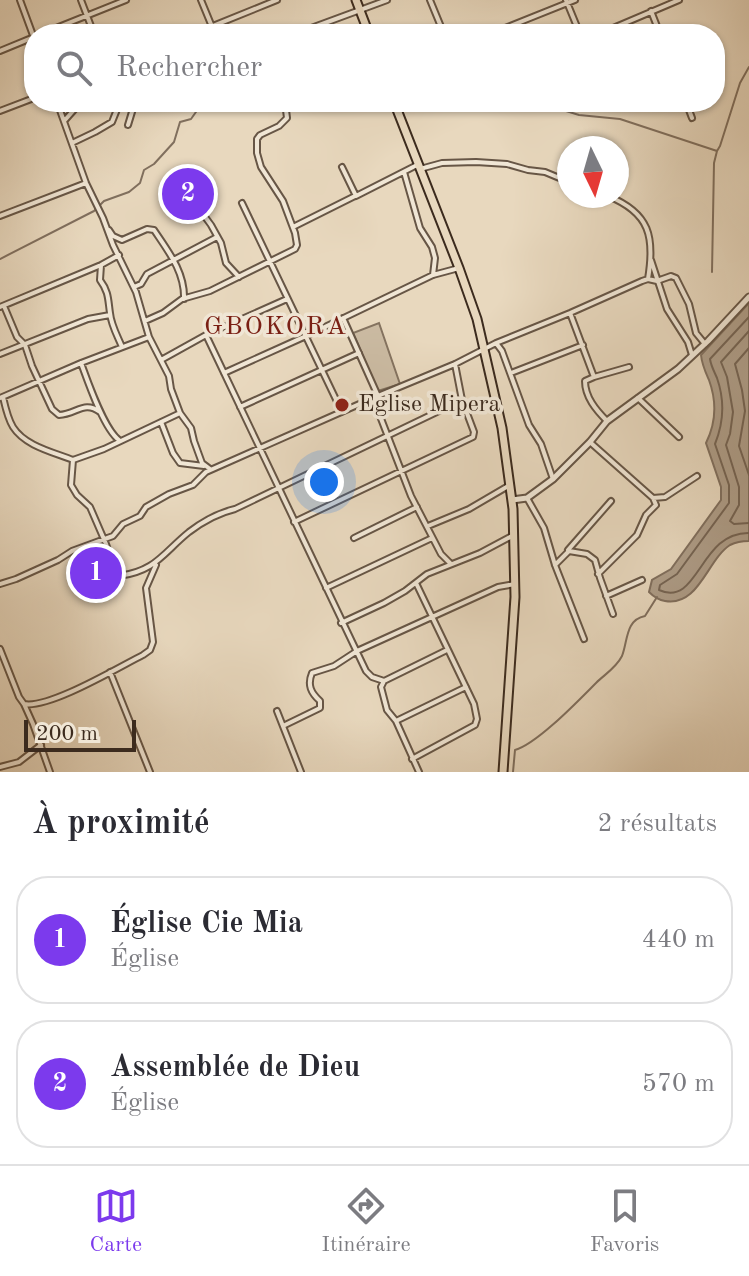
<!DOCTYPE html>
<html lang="fr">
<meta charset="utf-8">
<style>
:root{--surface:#fff;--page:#f7f7f7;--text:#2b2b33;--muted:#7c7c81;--line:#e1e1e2;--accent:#7c3aed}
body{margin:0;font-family:"Old Standard TT",serif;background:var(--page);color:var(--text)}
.compass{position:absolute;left:557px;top:136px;width:72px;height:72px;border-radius:50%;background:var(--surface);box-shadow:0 2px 6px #0004;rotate:175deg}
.scale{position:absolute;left:24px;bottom:20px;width:112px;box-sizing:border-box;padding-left:8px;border:4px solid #3c2b1e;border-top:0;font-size:22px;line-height:28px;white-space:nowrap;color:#3c2b1e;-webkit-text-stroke:6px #f0e6d5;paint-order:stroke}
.you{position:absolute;left:324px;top:482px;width:28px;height:28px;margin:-20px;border:6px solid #fff;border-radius:50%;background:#1a73e8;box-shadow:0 0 0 12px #1a73e833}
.badge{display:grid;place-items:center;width:52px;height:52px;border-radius:50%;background:var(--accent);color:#fff;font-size:26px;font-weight:700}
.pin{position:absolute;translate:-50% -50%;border:4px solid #fff;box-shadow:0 2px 8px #0006}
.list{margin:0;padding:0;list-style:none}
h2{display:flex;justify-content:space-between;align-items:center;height:104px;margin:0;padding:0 32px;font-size:34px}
h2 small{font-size:26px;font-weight:400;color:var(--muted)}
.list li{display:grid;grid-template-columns:52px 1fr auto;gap:24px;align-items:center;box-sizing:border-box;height:128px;margin:0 16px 16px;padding:0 16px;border:2px solid var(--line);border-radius:32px}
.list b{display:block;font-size:30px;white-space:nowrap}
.list p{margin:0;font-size:26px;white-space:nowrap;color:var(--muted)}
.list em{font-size:26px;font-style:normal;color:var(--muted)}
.icon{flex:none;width:44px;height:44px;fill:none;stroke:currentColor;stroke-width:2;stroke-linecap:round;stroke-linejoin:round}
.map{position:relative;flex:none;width:749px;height:772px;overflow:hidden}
.search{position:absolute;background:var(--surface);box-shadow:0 2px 6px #0004;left:24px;right:24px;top:24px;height:88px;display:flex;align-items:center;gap:20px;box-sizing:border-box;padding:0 28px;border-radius:32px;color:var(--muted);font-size:30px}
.sheet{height:392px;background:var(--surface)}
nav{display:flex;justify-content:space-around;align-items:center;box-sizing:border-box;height:112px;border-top:2px solid var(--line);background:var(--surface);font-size:22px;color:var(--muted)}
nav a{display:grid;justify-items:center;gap:4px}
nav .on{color:var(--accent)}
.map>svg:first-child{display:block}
.green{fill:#cbbba3;stroke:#847360;stroke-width:2}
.water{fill:#ae9d88;stroke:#806f5e;stroke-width:2}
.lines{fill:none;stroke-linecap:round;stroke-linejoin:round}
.shore{stroke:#756453;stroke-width:2}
.stream{stroke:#806f5e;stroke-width:2}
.minor-casing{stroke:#675646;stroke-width:8}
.tertiary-casing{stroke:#675646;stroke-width:9}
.primary-casing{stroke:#3c2b1e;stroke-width:11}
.minor{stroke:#f0e6d5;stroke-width:4}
.tertiary{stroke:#f0e6d5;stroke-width:5}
.primary{stroke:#e8d8be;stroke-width:7}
.poi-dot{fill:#8f2418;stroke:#f0e6d5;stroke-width:3}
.labels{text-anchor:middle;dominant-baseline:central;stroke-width:7;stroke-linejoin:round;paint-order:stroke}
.poi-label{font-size:24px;fill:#3c2b1e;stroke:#f0e6d5;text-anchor:start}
.neighbourhood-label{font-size:26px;letter-spacing:2px;fill:#7a1f14;stroke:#f0e6d5}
</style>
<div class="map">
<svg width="749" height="772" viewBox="0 0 749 772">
<rect width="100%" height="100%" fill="#e8d8be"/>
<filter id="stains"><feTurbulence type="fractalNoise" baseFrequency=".0025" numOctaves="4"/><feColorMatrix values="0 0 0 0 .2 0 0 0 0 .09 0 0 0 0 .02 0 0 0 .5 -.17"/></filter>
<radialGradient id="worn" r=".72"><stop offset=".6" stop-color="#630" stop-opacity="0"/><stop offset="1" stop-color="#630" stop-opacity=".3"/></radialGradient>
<path class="green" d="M379 323 400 384 378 391 353 333Z"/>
<path class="water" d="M749 303V541C743 541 736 542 730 545 707 560 699 607 665 601 658 600 654 597 649 592L652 580 671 569 721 500V487L706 443C716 423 717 402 709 380 705 371 702 365 701 355Z"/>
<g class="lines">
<path class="shore" d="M749 317 710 359C711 366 714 371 717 378 725 401 724 422 715 444L729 485V503L677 574 660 585 659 590C699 608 699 532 749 533
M749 331 721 362 727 377 733 412 730 434 726 445 739 487V505L730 521 734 524 749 523
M749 348 735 364 742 390 745 411 739 446 749 475"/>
<path class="stream" d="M537 102 579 115 620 119 717 151
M0 259 94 211 104 201 129 192 140 183 144 170 154 164 174 142 180 122 191 119 203 102
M712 272 714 163 717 151 720 146 740 83 749 67
M513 772 515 750C537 744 579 700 596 683 605 674 616 668 622 656 628 641 625 620 645 616L657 597"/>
<defs>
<path id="minor" d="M20 0 34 38
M81 0 94 34
M201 0 215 34
M430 0 444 34
M566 0 580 34
M651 11 660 34
M41 34 126 0
M193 34 277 0
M295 34 387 0
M490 34 575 0
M599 34 679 0
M0 51 34 37
M57 102 86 183 103 218 113 245 136 292 149 337 169 376 171 389 180 413 191 428 194 441 202 463 210 469
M644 102V104
M686 102 692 118
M0 111 34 98
M65 120 81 102
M128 125 135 102
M72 143 95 132 112 122 118 107
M342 167 356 196 419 164
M420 169 442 163 476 162 507 164 528 170 545 172 569 182
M404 172 420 228 432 247 435 258 433 275
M608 196C650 213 655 237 648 279
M242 203 342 412
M200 210 211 225 221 243 226 263 239 277
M0 216 86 183
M293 227 355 196
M109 230 113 236 122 240 147 229 154 230C168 251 185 272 184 299
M651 260 667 309 688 342 692 355
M101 265 100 280C109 292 108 300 110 313 111 325 118 337 122 347
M134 287 141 284 147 274 217 237
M4 306 17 337 25 345 32 366 52 409 59 415C77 414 84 400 100 412
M0 307 101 265 119 255
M570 313 594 377 585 381C585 397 596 410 607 421
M343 318 378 396
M145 321 163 313 182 299 210 291 295 249 297 245 295 233 283 201 261 167 257 153V139L260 135 279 126 287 118 285 102
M206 335 366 671 372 677 384 681 447 650
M496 343 502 351 529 425 541 444 553 479
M0 354 88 319 110 315
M161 360 206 335 287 299
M81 363C88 382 104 429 119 440
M224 373 306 336 433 275 459 268
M511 373 583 345
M594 377 629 367
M3 397C5 406 8 419 13 427 25 446 53 452 73 460L104 449 180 413
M0 398 81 363 149 337
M373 398 411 496 441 554 450 563
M638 398 679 437
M240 407 359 353
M161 422 173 453 180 463 204 466
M591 443 653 498 656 505 646 515 637 535 598 574
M73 460 71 485 77 495 90 507 106 544 115 570 119 576C156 571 163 553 189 532 202 522 218 513 235 509L462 400 455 364
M527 498 544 528 555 565 584 639
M653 498 665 497 697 476
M294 522 473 437 474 432 462 400
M428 526 469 509 510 485
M354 538 417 507
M568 550 611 501
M555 565 569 551 587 554 595 560 600 578 613 614
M0 584 16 579 58 560 72 551 113 536 123 524 140 516 146 507 169 494 193 485 206 472 373 398 455 364 496 343 570 313 642 281 648 279 657 281 671 276 676 278 689 304 696 333 705 344
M326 588 432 538
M606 596 642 580
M341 623 384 603 405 591 427 574 480 553 512 536
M0 649 19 697 24 704C49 709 119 667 143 655L150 650 153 642 146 588 156 565
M110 672 150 772
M384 681 381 687 387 710 396 721 419 772
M24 704 33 724 50 772
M277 711 301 772
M396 721 466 687
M283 726 320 708V701C311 693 307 685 312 673L334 666 357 651 498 587 515 584
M412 759 475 725 477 719 474 704 416 583
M0 767 19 762 41 745"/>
<path id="tertiary" d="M512 500 527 498 553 479 590 442 607 421 678 369 708 341 749 297"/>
<path id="primary" d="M356 0 369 34
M394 102 459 268 477 319 502 428 513 509 515 597 503 772"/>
</defs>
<use href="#minor" class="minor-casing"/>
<use href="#tertiary" class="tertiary-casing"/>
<use href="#primary" class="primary-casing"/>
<use href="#minor" class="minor"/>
<use href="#tertiary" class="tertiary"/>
<use href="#primary" class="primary"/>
</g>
<circle class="poi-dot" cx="342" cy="405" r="8"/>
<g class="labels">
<g class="poi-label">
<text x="358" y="405">Eglise Mipera</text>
</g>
<g class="neighbourhood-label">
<text x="276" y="327">GBOKORA</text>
</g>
</g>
<rect width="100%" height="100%" filter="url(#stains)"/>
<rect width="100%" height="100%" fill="url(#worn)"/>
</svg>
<svg class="compass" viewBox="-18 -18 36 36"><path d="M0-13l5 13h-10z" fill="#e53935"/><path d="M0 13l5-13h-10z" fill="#7c7c81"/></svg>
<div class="scale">200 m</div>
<div class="you"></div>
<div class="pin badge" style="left:96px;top:573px">1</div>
<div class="pin badge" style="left:188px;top:194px">2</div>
<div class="search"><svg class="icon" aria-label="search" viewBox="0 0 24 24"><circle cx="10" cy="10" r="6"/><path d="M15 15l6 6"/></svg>Rechercher</div>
</div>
<section class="sheet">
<h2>À proximité<small>2 résultats</small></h2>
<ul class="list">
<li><span class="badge">1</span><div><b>Église Cie Mia</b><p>Église</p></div><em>440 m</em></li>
<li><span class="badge">2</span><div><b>Assemblée de Dieu</b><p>Église</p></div><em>570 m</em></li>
</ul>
</section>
<nav>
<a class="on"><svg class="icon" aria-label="map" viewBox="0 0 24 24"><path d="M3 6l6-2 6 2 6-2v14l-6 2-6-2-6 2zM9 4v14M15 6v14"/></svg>Carte</a>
<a><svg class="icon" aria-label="directions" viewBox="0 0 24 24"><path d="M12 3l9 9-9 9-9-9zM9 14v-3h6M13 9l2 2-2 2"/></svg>Itinéraire</a>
<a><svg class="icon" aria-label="saved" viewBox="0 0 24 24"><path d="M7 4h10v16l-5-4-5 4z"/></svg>Favoris</a>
</nav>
